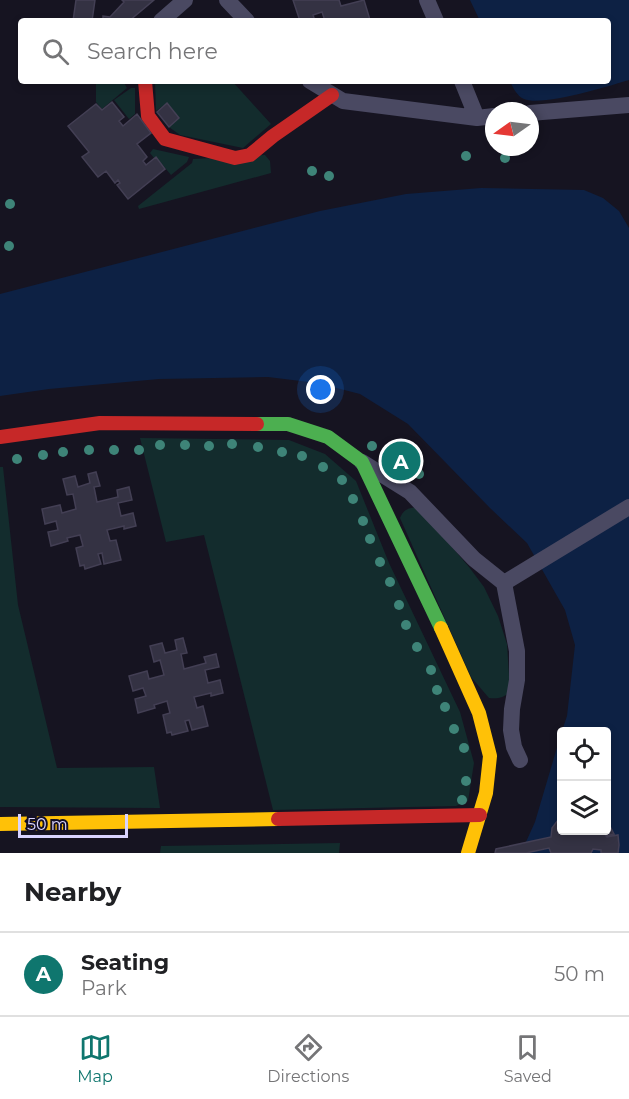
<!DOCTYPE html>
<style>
:root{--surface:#fff;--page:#f2f2f2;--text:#202124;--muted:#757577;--line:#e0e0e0;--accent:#0f766e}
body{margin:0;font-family:Montserrat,sans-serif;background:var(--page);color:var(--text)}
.controls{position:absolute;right:18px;bottom:18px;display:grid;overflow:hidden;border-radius:6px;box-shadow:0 3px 9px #0003}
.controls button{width:54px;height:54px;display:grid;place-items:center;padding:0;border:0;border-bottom:2px solid var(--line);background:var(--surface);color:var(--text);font:30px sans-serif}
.compass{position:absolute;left:485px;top:102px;width:54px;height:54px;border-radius:50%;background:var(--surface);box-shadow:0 3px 9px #0003;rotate:256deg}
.scale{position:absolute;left:18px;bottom:15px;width:110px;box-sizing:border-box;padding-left:6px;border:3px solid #d9d4ff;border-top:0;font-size:16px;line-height:21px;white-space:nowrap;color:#d9d4ff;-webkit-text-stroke:4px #130f26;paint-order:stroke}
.you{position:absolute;left:321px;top:390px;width:21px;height:21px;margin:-15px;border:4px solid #fff;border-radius:50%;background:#1a73e8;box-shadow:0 0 0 9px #1a73e833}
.badge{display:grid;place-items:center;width:39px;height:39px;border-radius:50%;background:var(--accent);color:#fff;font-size:20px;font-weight:700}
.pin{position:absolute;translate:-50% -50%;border:3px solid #fff;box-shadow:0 2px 6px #0006}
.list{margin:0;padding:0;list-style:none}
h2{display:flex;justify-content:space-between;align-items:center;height:78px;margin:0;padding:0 24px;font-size:26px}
h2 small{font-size:20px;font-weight:400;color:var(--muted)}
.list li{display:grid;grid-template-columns:39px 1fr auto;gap:18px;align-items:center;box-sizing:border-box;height:84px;padding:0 24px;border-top:2px solid var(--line)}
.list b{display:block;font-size:22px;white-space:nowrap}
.list p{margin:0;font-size:20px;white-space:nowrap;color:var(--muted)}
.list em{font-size:20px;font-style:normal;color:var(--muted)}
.icon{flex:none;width:33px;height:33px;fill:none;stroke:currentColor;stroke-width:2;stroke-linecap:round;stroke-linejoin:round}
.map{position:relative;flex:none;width:629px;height:853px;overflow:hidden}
.search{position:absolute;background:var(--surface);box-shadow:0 3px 9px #0003;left:18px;right:18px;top:18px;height:66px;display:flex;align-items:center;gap:15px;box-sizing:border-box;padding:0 21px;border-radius:6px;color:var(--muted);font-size:22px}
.sheet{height:162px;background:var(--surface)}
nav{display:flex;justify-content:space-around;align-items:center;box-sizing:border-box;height:84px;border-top:2px solid var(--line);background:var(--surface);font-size:16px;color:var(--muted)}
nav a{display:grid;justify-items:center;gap:3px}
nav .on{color:var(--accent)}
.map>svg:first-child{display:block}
.green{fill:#132c2d}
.water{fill:#0d2144}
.building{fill:#343243;stroke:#433f54;stroke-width:1.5}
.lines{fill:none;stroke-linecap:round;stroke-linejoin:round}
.street{stroke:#4a4962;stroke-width:16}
.fast{stroke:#4caf50;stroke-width:14}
.slow{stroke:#ffc107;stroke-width:14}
.jam{stroke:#c62828;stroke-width:14}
.tree{fill:#3e8478}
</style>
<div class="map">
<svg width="629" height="853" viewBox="0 0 629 853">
<rect width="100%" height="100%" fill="#161421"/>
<path class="green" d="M98 81H105L107 82 109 81H123L127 88 102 109 96 102V83Z
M155 81H232L271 124 243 148 180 135 169 127 179 118 167 103 156 111Z
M131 88H135V114L129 119 114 100Z
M153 149 189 157 187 162 171 175 156 157 154 158 150 153Z
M265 155 270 161 271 173 139 209 138 206 192 163 193 159Z
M140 438 289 440 325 454 356 481 389 563 460 712 474 763 468 801 456 806 273 810 204 535 166 542Z
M0 467H3L18 605 57 768 154 767 160 808 0 807Z
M418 507 469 567 484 587 498 616 507 644 510 692C503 698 498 699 489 698L471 677 400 518C404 509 408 508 418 507Z
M340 843 339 853H160L161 846Z"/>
<path class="water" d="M470 0H629V80C609 86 542 107 524 99 517 96 513 88 510 81H608V21H480Z
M481 188 584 190 603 198 619 211 629 228V853H521L535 822 561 734 562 830H606V732L562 731 567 716 575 645 565 610 527 543 490 508 408 424 360 394 317 383 268 377 159 379 49 389 0 396V294L320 211 406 194Z"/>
<path class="building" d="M76 0H95L92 21H73Z
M122 0H154L129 21H103V16L110 17 124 2Z
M293 0H339L341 6 364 0 370 20 365 21H325L322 12 313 15 315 21H300Z
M112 102 124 117 119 121 123 126 137 114 151 133 137 144 147 157 143 161 146 165 156 157 165 169 128 199 117 185 120 183 118 180 115 183 106 171 98 177 82 157 89 152 68 126 96 104 102 110Z
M167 103 179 118 169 127 157 112Z
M96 472 100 486 94 487 97 502 118 497 117 490 129 487 132 500 118 503 121 516 133 513 136 526 124 529V526L107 530 110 541 116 540 121 560 104 564 102 553 98 554 101 564 85 569 84 565 80 566 76 548 83 546 80 535 67 538 68 541 51 546 48 532 58 530 56 521 45 524 42 509 60 505 62 513 76 509 73 494 67 495 63 479 75 476 78 487 90 483 88 474Z
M183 638 187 653 181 654 184 669 206 663 204 657 216 654 219 667 205 670 208 683 220 680 223 693 211 696V693L194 697 197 708 203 706 208 726 192 730 189 720 185 721 188 731 172 735 171 732 167 733 163 715 170 713 167 701 154 705 155 708 138 713 135 699 146 696 143 688 133 691 129 676 147 671 149 679 164 675 160 660 154 662 150 646 162 643 165 653 177 650 175 640Z
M561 816 562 830H606V819L614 834 606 836 607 837 618 835 619 845 618 853H601V850L593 849 591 853H551L549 848 526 853H495L496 849 551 837 552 828Z"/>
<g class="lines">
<path class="street" d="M227 0 247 21
M427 0 436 21
M161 21 185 0
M310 81 343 101 477 118 494 116
M462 81 477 118
M530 113 629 105
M362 462 410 492 474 559 504 583 517 651V680L512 709 511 730 514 747 520 760
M504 583 629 507"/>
<path class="fast" d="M257 424H288L328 437 362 462 441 628"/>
<path class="slow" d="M441 628 479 713 490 756 486 793 468 853
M0 824 278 819"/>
<path class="jam" d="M145 81 148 116 165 139 235 158 250 155 273 136 332 95
M0 437 100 423 257 424
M278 819 480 815"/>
</g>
<g class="tree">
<circle cx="466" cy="156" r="5"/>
<circle cx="505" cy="158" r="5"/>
<circle cx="312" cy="171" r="5"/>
<circle cx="329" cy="176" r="5"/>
<circle cx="10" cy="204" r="5"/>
<circle cx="9" cy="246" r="5"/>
<circle cx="232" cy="444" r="5"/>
<circle cx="160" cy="445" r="5"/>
<circle cx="185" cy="445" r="5"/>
<circle cx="209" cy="446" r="5"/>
<circle cx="372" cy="446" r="5"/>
<circle cx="258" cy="447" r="5"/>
<circle cx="89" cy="450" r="5"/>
<circle cx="114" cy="450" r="5"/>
<circle cx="139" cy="450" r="5"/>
<circle cx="63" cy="452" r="5"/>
<circle cx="282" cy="452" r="5"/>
<circle cx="43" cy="455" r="5"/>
<circle cx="302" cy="456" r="5"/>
<circle cx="17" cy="459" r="5"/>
<circle cx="401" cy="462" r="5"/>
<circle cx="323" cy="467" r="5"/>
<circle cx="419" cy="474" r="5"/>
<circle cx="342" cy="480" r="5"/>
<circle cx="353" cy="499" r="5"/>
<circle cx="363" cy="521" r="5"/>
<circle cx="370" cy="539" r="5"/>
<circle cx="380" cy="562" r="5"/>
<circle cx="390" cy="582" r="5"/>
<circle cx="399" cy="605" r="5"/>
<circle cx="406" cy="625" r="5"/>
<circle cx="417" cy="647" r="5"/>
<circle cx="431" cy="670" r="5"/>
<circle cx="437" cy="690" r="5"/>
<circle cx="445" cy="707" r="5"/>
<circle cx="454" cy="729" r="5"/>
<circle cx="464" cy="748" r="5"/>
<circle cx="466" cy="781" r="5"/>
<circle cx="462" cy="800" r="5"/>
</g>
</svg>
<div class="controls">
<button><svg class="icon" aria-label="locate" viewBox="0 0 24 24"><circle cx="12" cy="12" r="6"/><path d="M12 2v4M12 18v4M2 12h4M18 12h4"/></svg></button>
<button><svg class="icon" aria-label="layers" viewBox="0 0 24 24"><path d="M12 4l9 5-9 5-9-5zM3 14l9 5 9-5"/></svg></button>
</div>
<svg class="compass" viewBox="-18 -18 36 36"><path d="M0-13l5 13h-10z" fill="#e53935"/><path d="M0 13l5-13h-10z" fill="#757577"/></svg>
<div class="scale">50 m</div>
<div class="you"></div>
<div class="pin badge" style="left:401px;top:461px">A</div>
<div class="search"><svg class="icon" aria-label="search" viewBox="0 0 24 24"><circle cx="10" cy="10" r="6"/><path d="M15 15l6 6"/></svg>Search here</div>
</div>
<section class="sheet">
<h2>Nearby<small></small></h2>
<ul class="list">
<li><span class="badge">A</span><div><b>Seating</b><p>Park</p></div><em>50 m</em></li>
</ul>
</section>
<nav>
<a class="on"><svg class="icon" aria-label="map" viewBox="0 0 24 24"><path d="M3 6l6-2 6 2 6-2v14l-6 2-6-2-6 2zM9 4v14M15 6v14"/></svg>Map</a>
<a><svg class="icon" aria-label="directions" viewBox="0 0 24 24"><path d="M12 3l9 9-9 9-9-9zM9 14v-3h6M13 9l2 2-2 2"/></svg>Directions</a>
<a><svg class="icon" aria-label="saved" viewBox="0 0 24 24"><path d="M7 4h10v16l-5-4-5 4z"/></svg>Saved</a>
</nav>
